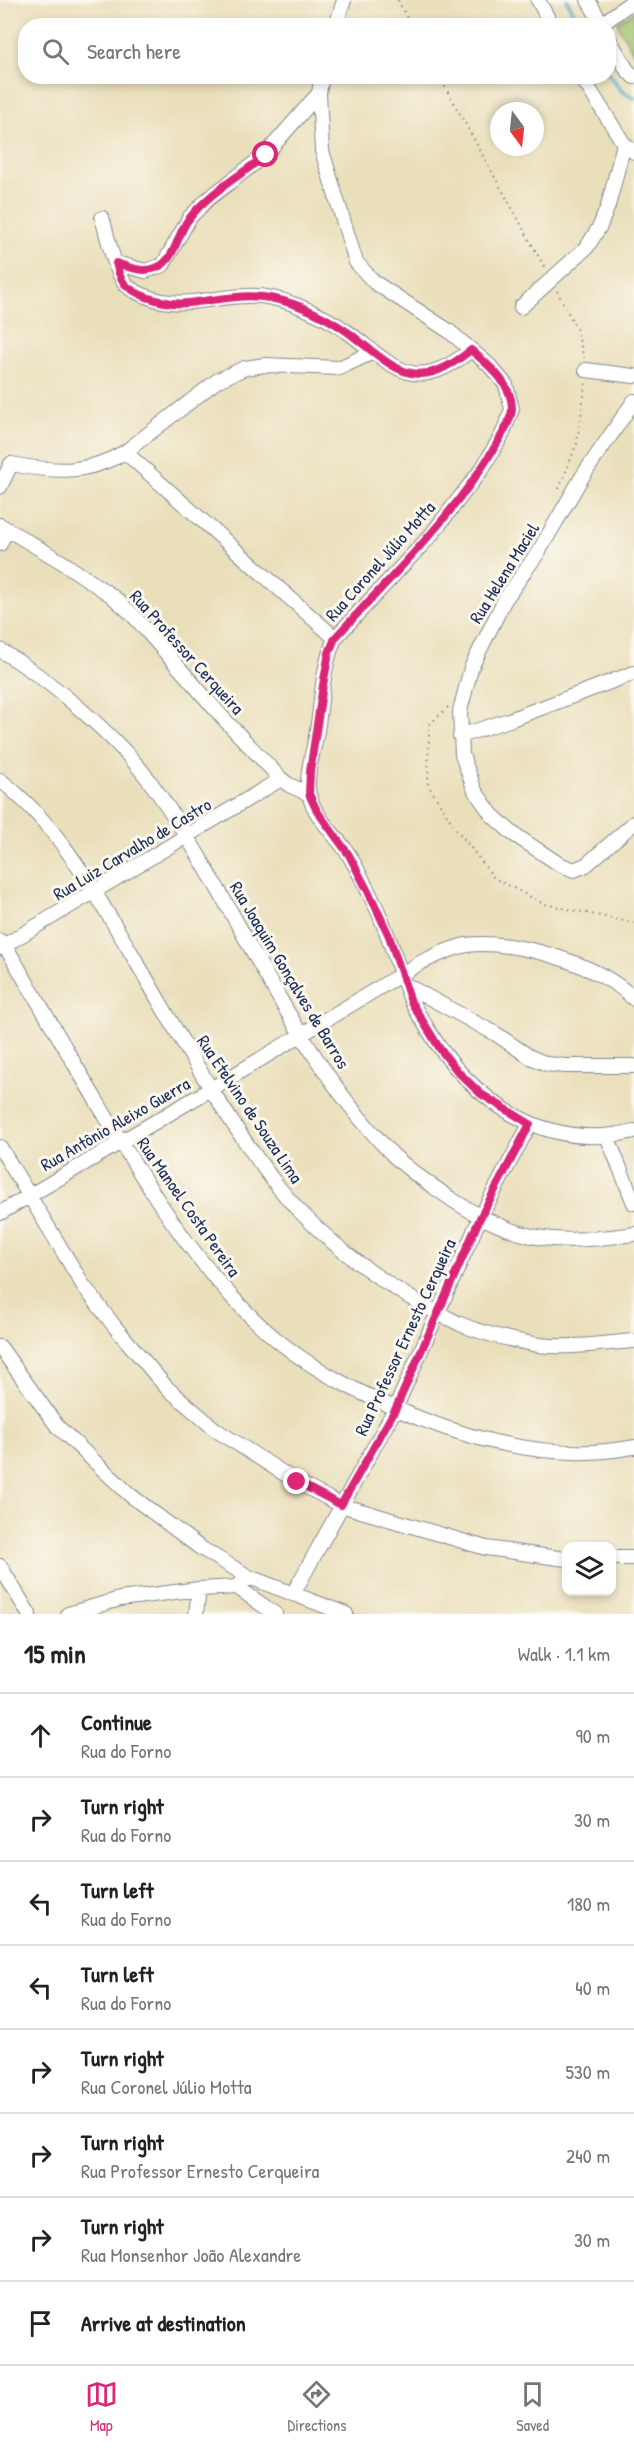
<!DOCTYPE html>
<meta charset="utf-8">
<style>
:root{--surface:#fff;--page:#f2f2f2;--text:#222;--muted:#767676;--line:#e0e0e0;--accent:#db2777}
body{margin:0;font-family:"Patrick Hand",sans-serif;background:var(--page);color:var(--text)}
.controls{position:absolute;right:18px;bottom:18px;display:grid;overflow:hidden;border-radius:12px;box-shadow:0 3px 9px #0003}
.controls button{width:54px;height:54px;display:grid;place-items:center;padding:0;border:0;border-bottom:2px solid var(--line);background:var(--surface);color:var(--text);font:30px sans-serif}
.compass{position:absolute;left:490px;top:102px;width:54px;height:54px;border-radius:50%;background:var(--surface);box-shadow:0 3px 9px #0003;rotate:165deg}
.stop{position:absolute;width:18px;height:18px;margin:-14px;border:4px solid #db2777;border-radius:50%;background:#fff}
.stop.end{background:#db2777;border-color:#fff;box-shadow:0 2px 6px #0008}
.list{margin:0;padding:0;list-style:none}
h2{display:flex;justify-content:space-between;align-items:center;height:78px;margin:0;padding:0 24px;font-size:26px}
h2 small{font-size:20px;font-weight:400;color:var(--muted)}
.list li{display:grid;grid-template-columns:39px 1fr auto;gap:18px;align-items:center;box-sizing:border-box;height:84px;padding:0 24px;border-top:2px solid var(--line)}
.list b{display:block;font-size:22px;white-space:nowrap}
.list p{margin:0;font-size:20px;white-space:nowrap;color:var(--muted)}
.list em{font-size:20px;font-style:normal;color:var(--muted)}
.icon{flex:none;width:33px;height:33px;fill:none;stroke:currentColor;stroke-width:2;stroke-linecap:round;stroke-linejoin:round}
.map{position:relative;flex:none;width:634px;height:1614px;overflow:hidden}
.search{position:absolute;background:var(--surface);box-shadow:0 3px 9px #0003;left:18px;right:18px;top:18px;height:66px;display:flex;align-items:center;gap:15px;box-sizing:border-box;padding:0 21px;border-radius:24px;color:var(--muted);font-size:22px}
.sheet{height:750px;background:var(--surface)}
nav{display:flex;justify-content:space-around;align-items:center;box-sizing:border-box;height:84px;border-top:2px solid var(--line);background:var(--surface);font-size:16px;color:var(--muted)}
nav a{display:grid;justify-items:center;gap:3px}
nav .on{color:var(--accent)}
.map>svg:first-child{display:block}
.green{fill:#a0c069;stroke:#5e7864;stroke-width:1.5}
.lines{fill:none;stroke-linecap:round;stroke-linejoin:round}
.stream{stroke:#49abc8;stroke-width:4}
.minor-casing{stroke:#82878c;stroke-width:16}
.path{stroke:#82878c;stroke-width:2;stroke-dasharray:1.5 4.5;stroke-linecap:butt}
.minor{stroke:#fff;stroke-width:14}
.route{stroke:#db2777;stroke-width:8}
.labels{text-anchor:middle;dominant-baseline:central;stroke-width:6;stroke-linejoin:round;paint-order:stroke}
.street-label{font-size:18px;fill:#1b2f5e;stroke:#fbf7ec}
</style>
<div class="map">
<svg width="634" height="1614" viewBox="0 0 634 1614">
<rect width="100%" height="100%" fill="#fbf7ec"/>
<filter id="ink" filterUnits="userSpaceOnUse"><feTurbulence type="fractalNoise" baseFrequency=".0167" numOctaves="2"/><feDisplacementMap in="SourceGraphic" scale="12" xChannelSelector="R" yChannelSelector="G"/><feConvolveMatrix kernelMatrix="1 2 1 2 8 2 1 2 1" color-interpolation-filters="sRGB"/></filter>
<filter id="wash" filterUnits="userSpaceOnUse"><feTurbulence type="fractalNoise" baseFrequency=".008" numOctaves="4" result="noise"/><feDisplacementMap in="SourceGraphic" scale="24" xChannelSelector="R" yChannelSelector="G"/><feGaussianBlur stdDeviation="1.35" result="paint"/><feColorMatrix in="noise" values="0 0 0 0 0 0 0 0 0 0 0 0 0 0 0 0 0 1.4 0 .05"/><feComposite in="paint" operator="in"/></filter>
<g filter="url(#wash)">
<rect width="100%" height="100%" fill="#eadfbb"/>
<path class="green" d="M634 11V54L618 26V22Z"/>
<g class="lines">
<path class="stream" d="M567 0 580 26
M608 73 621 90 634 98"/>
</g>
</g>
<g filter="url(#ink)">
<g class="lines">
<defs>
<path id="minor" d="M538 0 552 26
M588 0 603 26
M602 24 634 0
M336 26 344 0
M608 37 627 70 634 77
M322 76 319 93 322 151 356 262 374 282 449 331 489 365 506 385 512 409 503 433 482 469 431 535 335 638C322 668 322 700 317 731 314 750 305 775 309 794 314 817 337 836 349 855 357 869 365 884 372 899 389 931 397 967 411 1000 415 1010 422 1019 427 1028 471 1101 546 1153 634 1131
M581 76 624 144 634 152
M102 218C108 236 115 279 131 289 174 314 202 297 247 296 263 295 280 299 296 305 314 312 333 321 349 333 396 368 415 395 471 350
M116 263 145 271 163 265 190 217 208 199 265 155 319 93
M521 307 587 247 600 226 608 206 624 144
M586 370 634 376
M634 401 582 477 539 551 504 601 471 668 460 711 462 755 475 791 492 815 512 833 559 864 574 870 586 865 634 823
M125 452 335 638
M0 487 11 464C53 472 86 475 125 452L218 380 245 368 265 365 339 368 373 352
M0 525 62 562 112 596 132 614 223 718 281 779 289 785 309 794
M0 544 7 529
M0 650C50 680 112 732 148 779 236 898 286 1044 389 1151 407 1170 430 1184 451 1199 479 1217 509 1233 543 1238 574 1242 603 1238 634 1234
M460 736 509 720 634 673
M0 780C60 826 95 893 133 956 177 1031 219 1109 272 1179 317 1238 392 1293 460 1324 481 1333 516 1341 539 1345 568 1349 605 1343 634 1341
M0 941C11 952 18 969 27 983 43 1010 59 1037 75 1065 133 1161 193 1273 282 1344 324 1377 372 1399 421 1419 488 1445 562 1461 634 1447
M0 948 281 779
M406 985 496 1034 530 1057 547 1064 565 1066H634
M607 1136 634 1203
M0 1147 83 1285 115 1327 166 1387 216 1430 297 1482 341 1505 486 1548 566 1559
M0 1213 211 1089 420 963C435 956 450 948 467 945 515 939 600 964 634 999
M0 1347 57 1426 130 1495 199 1547 249 1577 346 1614
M612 1558H634
M0 1566 29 1614
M237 1587 275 1614
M293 1594 395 1409 480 1218 530 1124
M68 1614 120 1599 199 1589 237 1587 249 1577
M196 1614 199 1589"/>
</defs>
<use href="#minor" class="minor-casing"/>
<path class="path" d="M398 0 411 26
M439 76 545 268
M557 291 576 328 584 358
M559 489 577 443 586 381
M448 707 429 725 428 785 454 826 494 878 544 904 634 923"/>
<use href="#minor" class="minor"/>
</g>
</g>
<g class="lines" filter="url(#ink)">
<path class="route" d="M266 155C240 176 208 193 188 220 178 233 175 258 160 266 145 274 131 268 116 263 118 272 121 282 128 287 143 299 170 305 189 303 218 300 246 292 275 299 300 304 328 318 349 333 396 369 415 395 471 350 488 365 512 383 512 408 512 419 502 435 496 445 453 518 391 576 335 638L329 653 323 685 310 771 309 794 317 811 349 855 373 901 389 936 411 1002 440 1049 458 1072 481 1094 530 1124 480 1218 396 1408 341 1505 297 1482"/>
</g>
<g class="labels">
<g class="street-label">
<text transform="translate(380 561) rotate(-48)">Rua Coronel Júlio Motta</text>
<text transform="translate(504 573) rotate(-58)">Rua Helena Maciel</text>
<text transform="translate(187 652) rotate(48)">Rua Professor Cerqueira</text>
<text transform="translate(132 849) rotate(-31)">Rua Luiz Carvalho de Castro</text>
<text transform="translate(290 975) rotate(59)">Rua Joaquim Gonçalves de Barros</text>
<text transform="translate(250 1109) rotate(56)">Rua Etelvino de Souza Lima</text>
<text transform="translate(115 1124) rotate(-30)">Rua Antônio Aleixo Guerra</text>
<text transform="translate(189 1207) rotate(55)">Rua Manoel Costa Pereira</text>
<text transform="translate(405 1337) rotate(-65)">Rua Professor Ernesto Cerqueira</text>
</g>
</g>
</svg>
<div class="controls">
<button><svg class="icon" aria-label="layers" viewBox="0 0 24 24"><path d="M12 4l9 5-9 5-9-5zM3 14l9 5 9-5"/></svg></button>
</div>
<svg class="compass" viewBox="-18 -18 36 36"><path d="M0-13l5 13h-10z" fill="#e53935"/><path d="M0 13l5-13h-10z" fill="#767676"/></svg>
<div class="stop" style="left:266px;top:155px"></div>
<div class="stop end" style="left:297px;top:1482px"></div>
<div class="search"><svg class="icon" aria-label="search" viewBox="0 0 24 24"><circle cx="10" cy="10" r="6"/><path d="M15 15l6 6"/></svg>Search here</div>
</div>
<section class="sheet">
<h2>15 min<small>Walk · 1.1 km</small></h2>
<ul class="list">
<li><svg class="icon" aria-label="ahead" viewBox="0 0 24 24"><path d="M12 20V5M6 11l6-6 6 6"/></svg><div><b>Continue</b><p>Rua do Forno</p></div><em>90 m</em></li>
<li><svg class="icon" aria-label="right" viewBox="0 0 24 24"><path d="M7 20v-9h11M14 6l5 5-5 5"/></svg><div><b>Turn right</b><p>Rua do Forno</p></div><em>30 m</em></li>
<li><svg class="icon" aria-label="left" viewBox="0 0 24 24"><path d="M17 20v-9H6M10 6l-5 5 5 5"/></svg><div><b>Turn left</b><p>Rua do Forno</p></div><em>180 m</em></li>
<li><svg class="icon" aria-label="left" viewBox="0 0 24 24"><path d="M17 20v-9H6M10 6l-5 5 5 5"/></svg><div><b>Turn left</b><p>Rua do Forno</p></div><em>40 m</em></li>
<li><svg class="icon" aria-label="right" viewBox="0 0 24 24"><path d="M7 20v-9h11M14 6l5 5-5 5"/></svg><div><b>Turn right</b><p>Rua Coronel Júlio Motta</p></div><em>530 m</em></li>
<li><svg class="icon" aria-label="right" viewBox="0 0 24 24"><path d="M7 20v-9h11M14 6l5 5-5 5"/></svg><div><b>Turn right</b><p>Rua Professor Ernesto Cerqueira</p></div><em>240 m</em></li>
<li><svg class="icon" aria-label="right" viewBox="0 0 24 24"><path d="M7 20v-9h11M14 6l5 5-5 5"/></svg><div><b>Turn right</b><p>Rua Monsenhor João Alexandre</p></div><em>30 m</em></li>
<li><svg class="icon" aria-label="arrive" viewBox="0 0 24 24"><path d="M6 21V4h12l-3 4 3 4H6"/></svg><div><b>Arrive at destination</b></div></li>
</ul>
</section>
<nav>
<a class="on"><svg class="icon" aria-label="map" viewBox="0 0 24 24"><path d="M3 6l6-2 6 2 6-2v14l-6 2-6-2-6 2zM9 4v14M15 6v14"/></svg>Map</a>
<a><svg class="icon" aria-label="directions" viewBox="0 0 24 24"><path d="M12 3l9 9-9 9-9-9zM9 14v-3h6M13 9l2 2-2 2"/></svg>Directions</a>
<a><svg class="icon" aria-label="saved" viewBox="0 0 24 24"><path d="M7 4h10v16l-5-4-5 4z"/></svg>Saved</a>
</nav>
